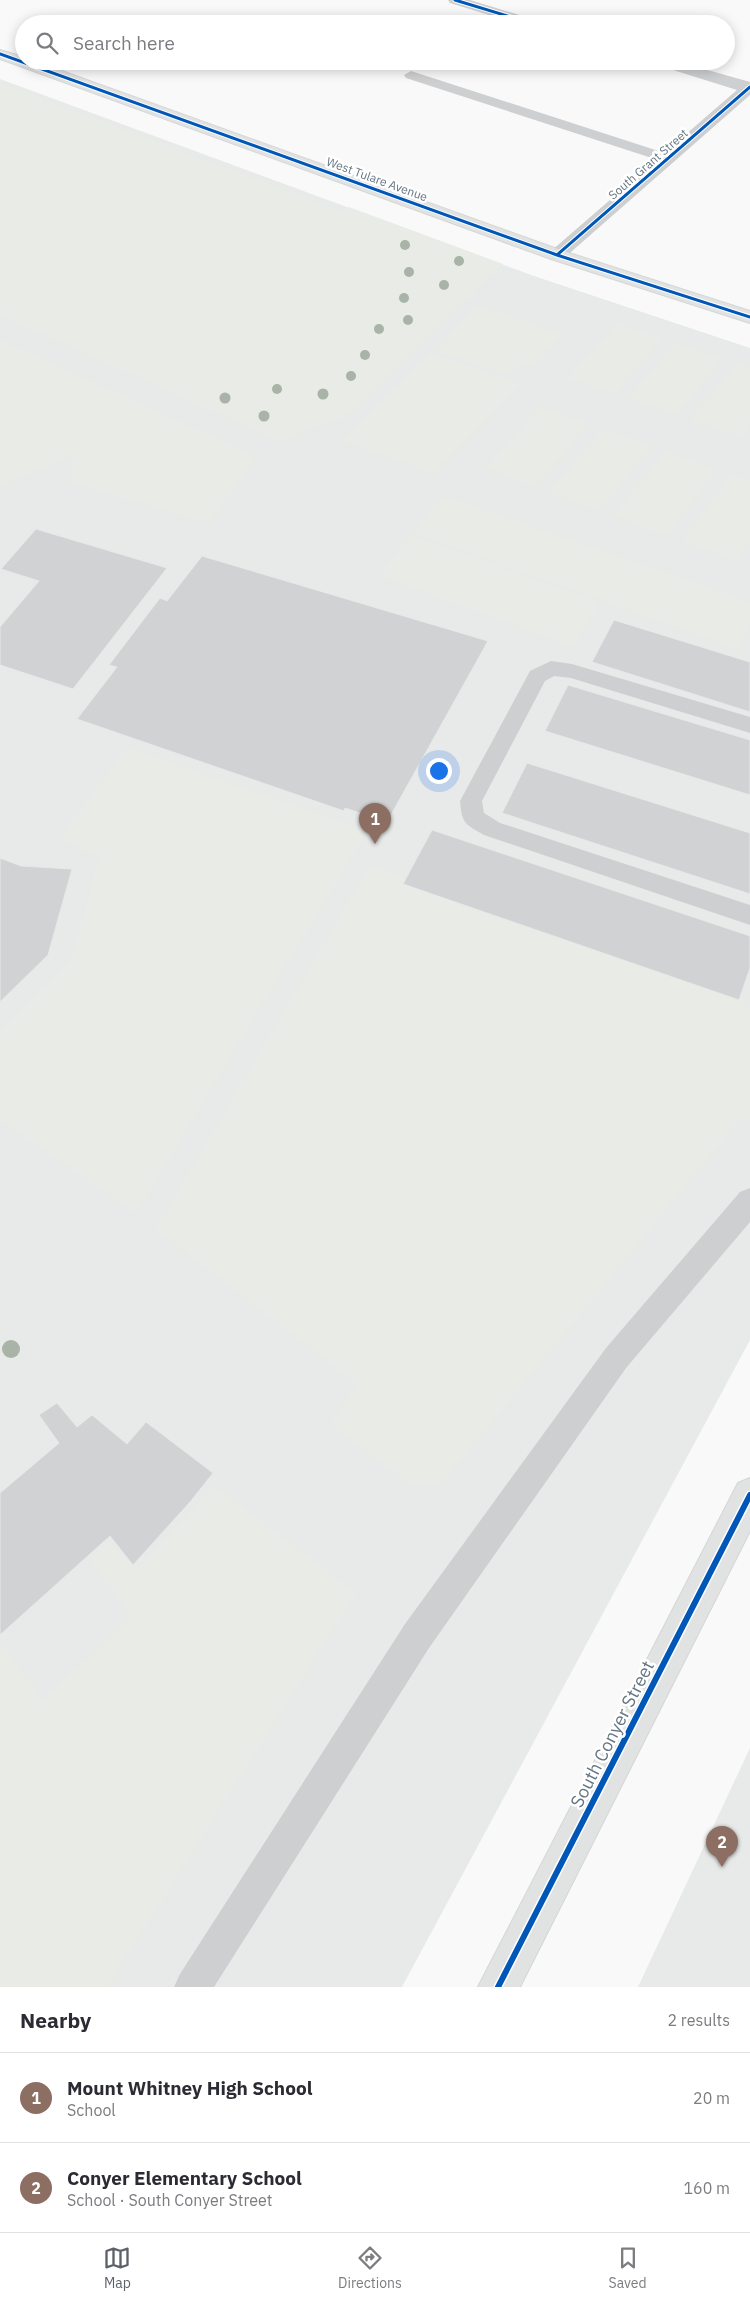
<!DOCTYPE html>
<meta charset="utf-8">
<style>
:root{--surface:#fff;--page:#f7f7f7;--text:#2b2b33;--muted:#7c7c81;--line:#e1e1e2;--accent:#5c6169}
body{margin:0;font-family:"IBM Plex Sans",sans-serif;background:var(--page);color:var(--text)}
.you{position:absolute;left:438px;top:770px;width:18px;height:18px;margin:-12px;border:4px solid #fff;border-radius:50%;background:#1a73e8;box-shadow:0 0 0 8px #1a73e833}
.badge{display:grid;place-items:center;width:32px;height:32px;border-radius:50%;background:var(--accent);color:#fff;font-size:16px;font-weight:700}
.pin{position:absolute;translate:-50% -41px;filter:drop-shadow(0 1px 2px #0008)}
.pin::after{content:'';position:absolute;top:26px;width:18px;height:15px;background:inherit;clip-path:polygon(0 0,100% 0,50% 100%)}
.list{margin:0;padding:0;list-style:none}
h2{display:flex;justify-content:space-between;align-items:center;height:65px;margin:0;padding:0 20px;font-size:21px}
h2 small{font-size:16px;font-weight:400;color:var(--muted)}
.list li{display:grid;grid-template-columns:32px 1fr auto;gap:15px;align-items:center;box-sizing:border-box;height:90px;padding:0 20px;border-top:1px solid var(--line)}
.list b{display:block;font-size:19px;white-space:nowrap}
.list p{margin:0;font-size:16px;white-space:nowrap;color:var(--muted)}
.list em{font-size:16px;font-style:normal;color:var(--muted)}
.icon{flex:none;width:28px;height:28px;fill:none;stroke:currentColor;stroke-width:2;stroke-linecap:round;stroke-linejoin:round}
.map{position:relative;flex:none;width:750px;height:1987px;overflow:hidden}
.search{position:absolute;background:var(--surface);box-shadow:0 2px 12px #0003;left:15px;right:15px;top:15px;height:55px;display:flex;align-items:center;gap:12px;box-sizing:border-box;padding:0 18px;border-radius:28px;color:var(--muted);font-size:19px}
.sheet{height:245px;background:var(--surface)}
nav{display:flex;justify-content:space-around;align-items:center;box-sizing:border-box;height:70px;border-top:1px solid var(--line);background:var(--surface);font-size:14px;color:var(--muted)}
nav a{display:grid;justify-items:center;gap:2px}
nav .on{color:var(--accent)}
.map>svg:first-child{display:block}
.built{fill:#e8e9e9}
.green{fill:#e8ebe6}
.building{fill:#d0d2d3;stroke:#e8e8e8}
.lines{fill:none;stroke-linecap:round;stroke-linejoin:round}
.secondary-casing{stroke:#d5d6d7;stroke-width:2}
.lane{fill:#cecfd0;fill-rule:evenodd}
.street{fill:#cecfd0;fill-rule:evenodd}
.secondary{fill:#e1e2e2;fill-rule:evenodd}
.cycleway-far1-casing{stroke:#fff;stroke-width:5}
.cycleway-casing{stroke:#fff;stroke-width:9}
.cycleway-far1{stroke:#0057b8;stroke-width:3}
.cycleway{stroke:#0057b8;stroke-width:6}
.tree{fill:#a9b3a7}
.labels{text-anchor:middle;dominant-baseline:central;stroke-width:5;stroke-linejoin:round;paint-order:stroke}
.far-street-label{font-size:12px;fill:#657683;stroke:#fff}
.near-street-label{font-size:18px;fill:#657683;stroke:#fff}
</style>
<div class="map">
<svg width="750" height="1987" viewBox="0 0 750 1987">
<rect width="100%" height="100%" fill="#f9f9f9"/>
<path class="built" d="M0 79 534 276 750 348V1340L402 1987H0Z
M750 1748V1987H638Z"/>
<path class="green" d="M0 83 343 212 349 207 503 264 348 415 279 441 0 315Z
M479 306 563 334 532 368 519 364 508 375 435 350 445 340 474 349 445 339Z
M617 324 663 338 614 394 568 378Z
M0 340 257 457 209 523 69 482 74 460 66 457 0 487Z
M676 343 723 358 677 415 629 398Z
M432 353 520 384 434 473 343 441Z
M737 363 750 367V425L741 437 691 420Z
M541 407 589 424 535 487 486 468Z
M603 429 652 446 600 511 549 492Z
M666 451 717 469 667 536 614 516Z
M732 474 750 481V541L736 561 682 541Z
M443 496 750 602V627L738 649 413 533Z
M412 535 601 603 572 646 379 575Z
M127 748 367 831 136 1213 0 1120V1031L71 961 99 857 59 839Z
M370 865 741 997 750 1010V1122L742 1117 442 1483H410L330 1425 357 1384 156 1229Z
M214 1486 356 1593 107 1987H0V1643L43 1700 132 1617 91 1560 109 1541 137 1570Z"/>
<path class="building" d="M36 529 167 568 73 689 0 665V627L39 581 1 569Z
M202 556 488 641 387 822 345 808 344 811 77 719 117 667 109 665 160 598 167 601Z
M614 620 750 662V712L592 662Z
M568 685 750 740V795L545 731Z
M527 763 750 833V894L502 813Z
M432 830 750 936V968L739 1000 403 884Z
M0 858 21 866 72 869 48 955 0 1002Z
M57 1403 77 1427 92 1415 127 1444 146 1422 213 1473 190 1502 133 1565 110 1536 0 1635V1493L59 1443 39 1415Z"/>
<g class="lines">
<defs>
<path id="secondary" d="M0 50 24 57V61H34L563 251 750 311V323L551 259 0 59Z
M750 1478V1531L520 1987H478L738 1483Z"/>
</defs>
<use href="#secondary" class="secondary-casing"/>
<path class="lane" d="M411 71 674 156 676 159 674 162H664L406 78 404 75Z
M551 661 572 664 750 717V733L571 678 554 676 545 681 482 801 484 813 500 823 750 905V925L484 835C465 824 462 824 460 801L530 671Z
M750 1188V1222L626 1368 429 1648 214 1987H174L180 1974 405 1624 606 1348 740 1192Z"/>
<path class="street" d="M448 0H470L539 21 541 24H518L450 3Z
M652 61H676L750 82V95L563 259H551L548 255 551 251 737 90 654 64Z"/>
<use href="#secondary" class="secondary"/>
<defs>
<path id="cycleway-far1" d="M455 0 534 24
M0 54 557 255 750 317
M557 255 750 87"/>
<path id="cycleway" d="M498 1987 750 1495"/>
</defs>
<use href="#cycleway-far1" class="cycleway-far1-casing"/>
<use href="#cycleway" class="cycleway-casing"/>
<use href="#cycleway-far1" class="cycleway-far1"/>
<use href="#cycleway" class="cycleway"/>
</g>
<g class="tree">
<circle cx="405" cy="245" r="5"/>
<circle cx="459" cy="261" r="5"/>
<circle cx="409" cy="272" r="5"/>
<circle cx="444" cy="285" r="5"/>
<circle cx="404" cy="298" r="5"/>
<circle cx="408" cy="320" r="5"/>
<circle cx="379" cy="329" r="5"/>
<circle cx="365" cy="355" r="5"/>
<circle cx="351" cy="376" r="5"/>
<circle cx="277" cy="389" r="5"/>
<circle cx="323" cy="394" r="5.5"/>
<circle cx="225" cy="398" r="5.5"/>
<circle cx="264" cy="416" r="5.5"/>
<circle cx="11" cy="1349" r="9"/>
</g>
<g class="labels">
<g class="far-street-label">
<text transform="translate(648 164) rotate(-41)">South Grant Street</text>
<text transform="translate(377 179) rotate(20)">West Tulare Avenue</text>
</g>
<g class="near-street-label">
<text transform="translate(612 1734) rotate(-63)">South Conyer Street</text>
</g>
</g>
</svg>
<div class="you"></div>
<div class="pin badge" style="left:375px;top:844px;background:#8d6e63">1</div>
<div class="pin badge" style="left:722px;top:1867px;background:#8d6e63">2</div>
<div class="search"><svg class="icon" aria-label="search" viewBox="0 0 24 24"><circle cx="10" cy="10" r="6"/><path d="M15 15l6 6"/></svg>Search here</div>
</div>
<section class="sheet">
<h2>Nearby<small>2 results</small></h2>
<ul class="list">
<li><span class="badge" style="background:#8d6e63">1</span><div><b>Mount Whitney High School</b><p>School</p></div><em>20 m</em></li>
<li><span class="badge" style="background:#8d6e63">2</span><div><b>Conyer Elementary School</b><p>School · South Conyer Street</p></div><em>160 m</em></li>
</ul>
</section>
<nav>
<a class="on"><svg class="icon" aria-label="map" viewBox="0 0 24 24"><path d="M3 6l6-2 6 2 6-2v14l-6 2-6-2-6 2zM9 4v14M15 6v14"/></svg>Map</a>
<a><svg class="icon" aria-label="directions" viewBox="0 0 24 24"><path d="M12 3l9 9-9 9-9-9zM9 14v-3h6M13 9l2 2-2 2"/></svg>Directions</a>
<a><svg class="icon" aria-label="saved" viewBox="0 0 24 24"><path d="M7 4h10v16l-5-4-5 4z"/></svg>Saved</a>
</nav>
